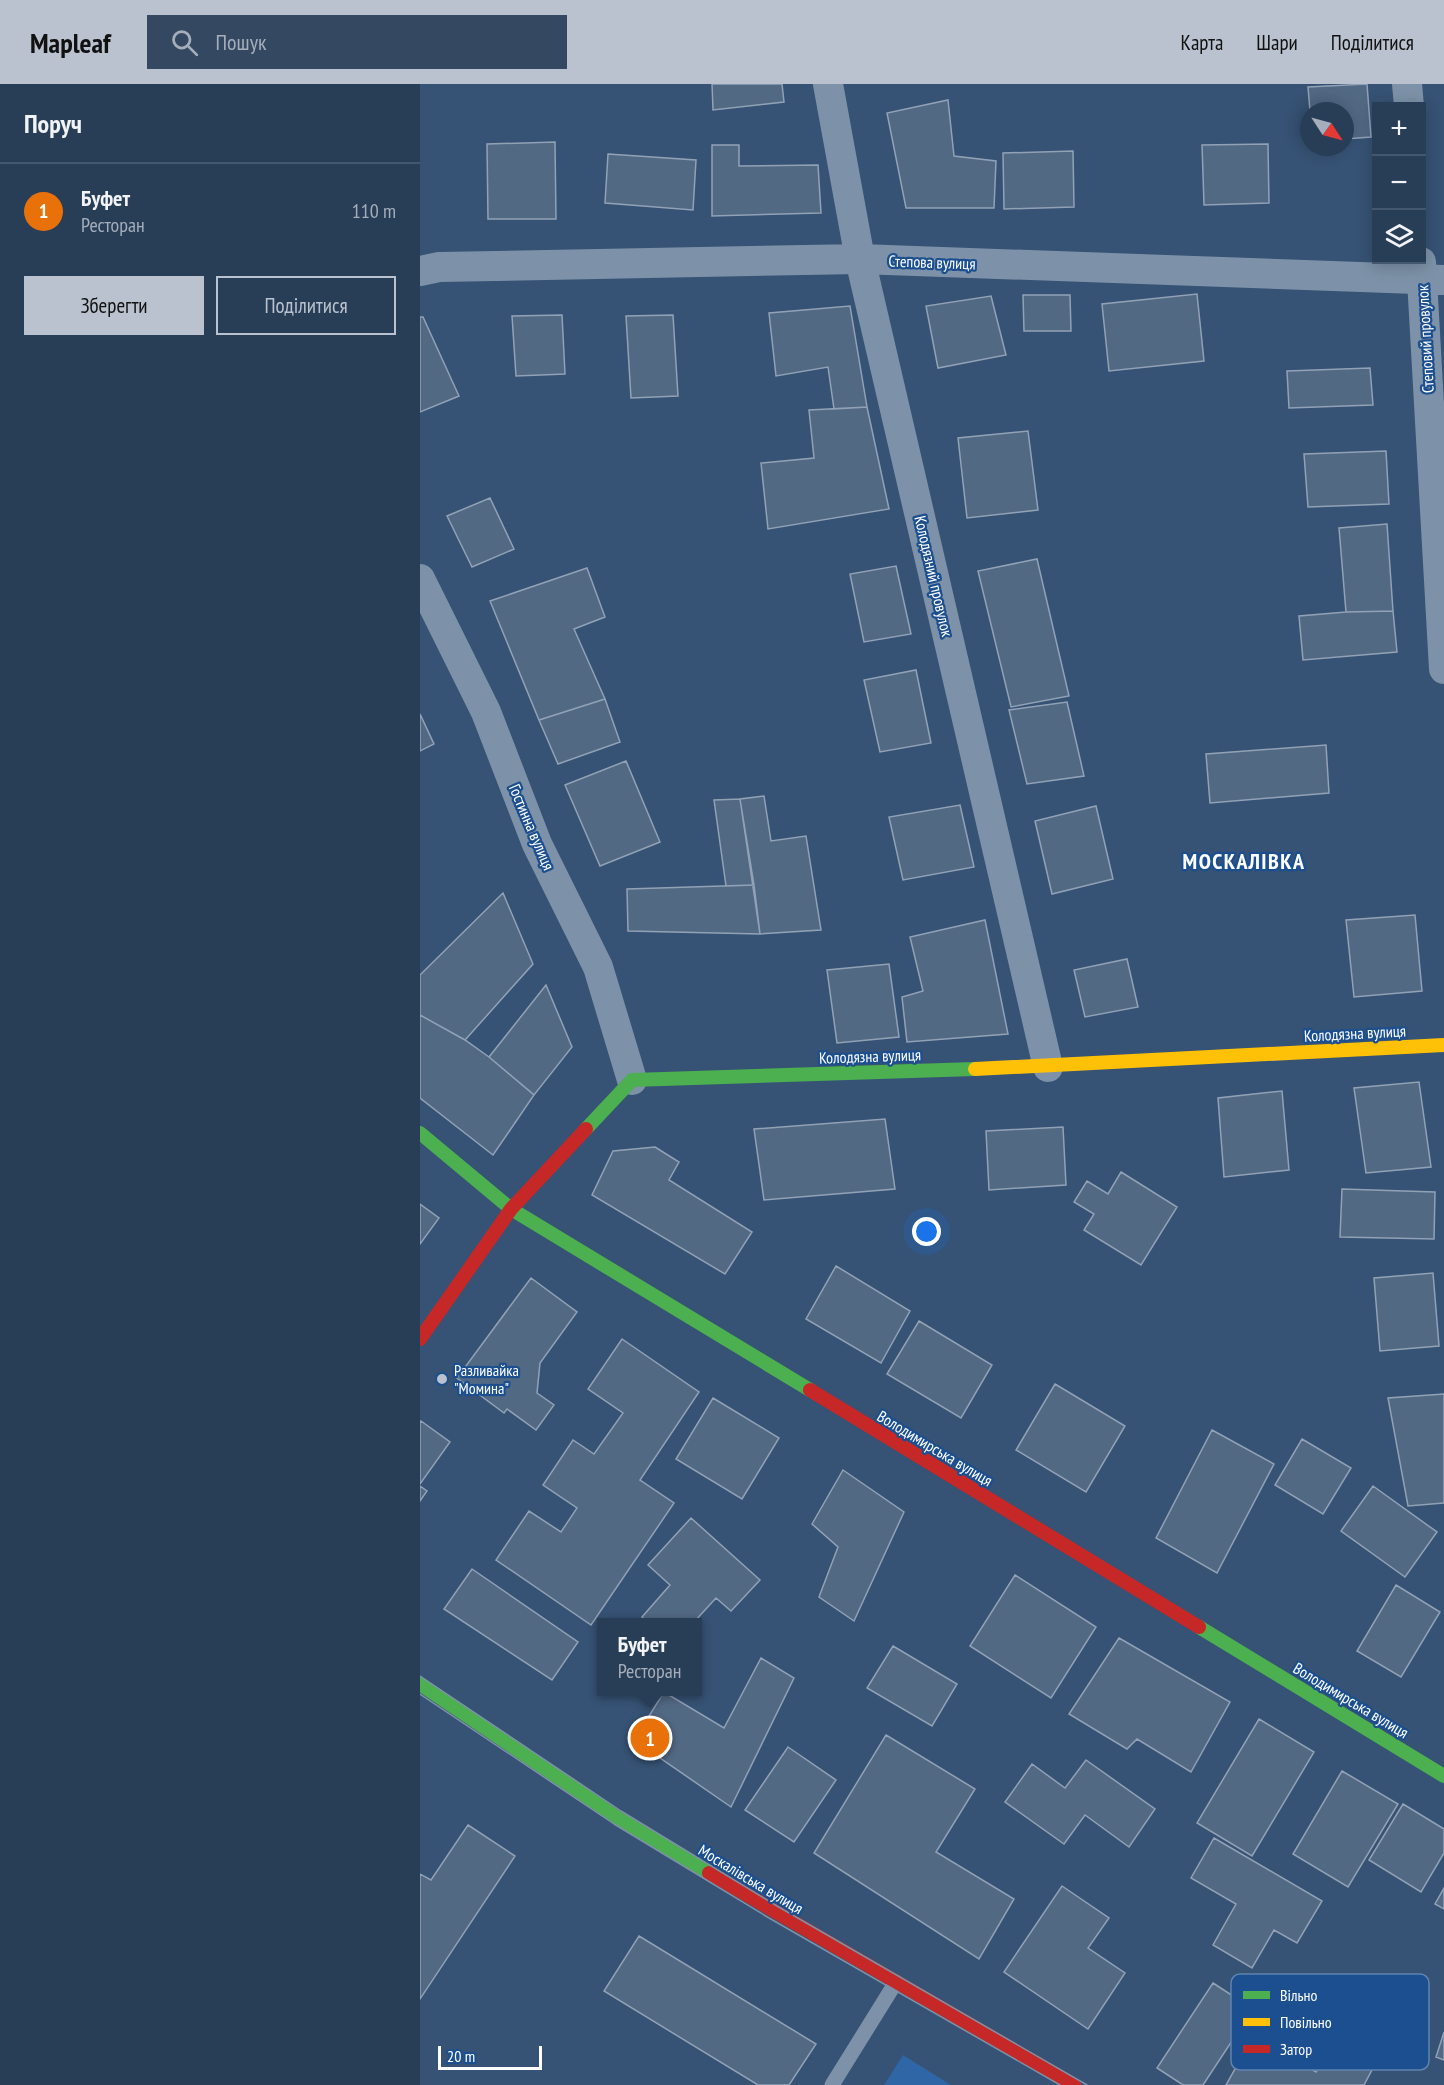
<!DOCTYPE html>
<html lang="uk">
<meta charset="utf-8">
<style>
:root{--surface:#283e57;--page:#344961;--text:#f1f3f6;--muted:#a5aeba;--line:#44576d;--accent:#b9c2ce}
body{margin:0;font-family:"PT Sans Narrow",sans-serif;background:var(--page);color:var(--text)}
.controls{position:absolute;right:18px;top:18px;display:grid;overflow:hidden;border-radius:0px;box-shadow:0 3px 15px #0003}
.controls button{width:54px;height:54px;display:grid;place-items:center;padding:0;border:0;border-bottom:2px solid var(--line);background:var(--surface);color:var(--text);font:30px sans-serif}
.compass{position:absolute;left:880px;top:18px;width:54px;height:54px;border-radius:50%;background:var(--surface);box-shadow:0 3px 15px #0003;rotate:126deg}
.scale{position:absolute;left:18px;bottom:15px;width:104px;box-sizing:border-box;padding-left:6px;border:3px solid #fff;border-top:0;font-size:16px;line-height:21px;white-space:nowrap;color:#fff;-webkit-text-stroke:4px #1b4f8f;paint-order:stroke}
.you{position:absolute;left:507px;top:1148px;width:21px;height:21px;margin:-15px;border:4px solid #fff;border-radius:50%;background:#1a73e8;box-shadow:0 0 0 9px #1a73e833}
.badge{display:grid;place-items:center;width:39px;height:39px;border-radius:50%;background:var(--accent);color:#fff;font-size:20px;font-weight:700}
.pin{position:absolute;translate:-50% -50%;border:3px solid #fff;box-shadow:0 2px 6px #0006}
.popup{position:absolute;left:177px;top:1534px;width:105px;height:78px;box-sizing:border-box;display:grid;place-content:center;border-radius:0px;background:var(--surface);filter:drop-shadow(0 2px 4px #0005);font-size:20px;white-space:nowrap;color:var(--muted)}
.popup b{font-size:22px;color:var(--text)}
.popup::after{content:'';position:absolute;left:50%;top:100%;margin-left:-12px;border:12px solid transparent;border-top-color:var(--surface)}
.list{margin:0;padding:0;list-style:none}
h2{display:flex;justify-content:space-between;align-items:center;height:78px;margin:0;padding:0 24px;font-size:26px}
h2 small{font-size:20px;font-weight:400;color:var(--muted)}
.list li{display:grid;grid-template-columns:39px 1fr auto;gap:18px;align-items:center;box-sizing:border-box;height:96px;padding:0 24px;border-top:2px solid var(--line)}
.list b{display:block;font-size:22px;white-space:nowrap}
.list p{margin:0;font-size:20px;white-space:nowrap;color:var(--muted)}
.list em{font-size:20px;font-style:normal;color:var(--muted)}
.actions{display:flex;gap:12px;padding:18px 24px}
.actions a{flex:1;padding:14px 0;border:2px solid var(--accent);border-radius:0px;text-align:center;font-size:21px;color:var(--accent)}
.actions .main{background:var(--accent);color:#111}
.icon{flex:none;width:33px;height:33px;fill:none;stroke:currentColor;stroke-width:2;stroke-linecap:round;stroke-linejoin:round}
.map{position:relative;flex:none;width:1024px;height:2001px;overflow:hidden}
header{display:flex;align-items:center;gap:36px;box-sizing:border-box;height:84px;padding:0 30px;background:var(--accent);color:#111}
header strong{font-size:28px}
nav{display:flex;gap:33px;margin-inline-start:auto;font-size:21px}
.search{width:420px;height:54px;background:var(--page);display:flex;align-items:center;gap:15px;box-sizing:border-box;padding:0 21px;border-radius:0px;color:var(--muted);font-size:22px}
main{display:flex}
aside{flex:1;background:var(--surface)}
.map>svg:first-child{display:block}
.green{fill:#2f66a5}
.building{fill:#526984;stroke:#92a2b6;stroke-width:1.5}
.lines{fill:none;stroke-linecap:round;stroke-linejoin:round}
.lane{stroke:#7d92a8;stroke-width:15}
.street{stroke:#7d92a8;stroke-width:30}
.fast{stroke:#4caf50;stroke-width:14}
.slow{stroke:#ffc107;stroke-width:14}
.jam{stroke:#c62828;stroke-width:14}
.tram{stroke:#7e92a7;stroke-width:1.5}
.poi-dot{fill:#b9c2ce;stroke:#1b4f8f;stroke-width:2}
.labels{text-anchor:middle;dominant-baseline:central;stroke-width:4.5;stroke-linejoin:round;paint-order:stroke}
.street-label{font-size:16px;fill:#fff;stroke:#1b4f8f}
.poi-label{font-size:16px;fill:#fff;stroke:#1b4f8f;text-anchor:start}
.district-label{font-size:22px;font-weight:bold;letter-spacing:1.5px;fill:#fff;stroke:#1b4f8f}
.key{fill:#1b4f8f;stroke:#5f84b1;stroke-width:1.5}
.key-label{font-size:16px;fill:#fff}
</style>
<header>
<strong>Mapleaf</strong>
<div class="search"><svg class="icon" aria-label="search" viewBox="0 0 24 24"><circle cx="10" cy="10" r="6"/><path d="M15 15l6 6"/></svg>Пошук</div>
<nav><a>Карта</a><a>Шари</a><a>Поділитися</a></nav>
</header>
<main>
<aside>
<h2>Поруч<small></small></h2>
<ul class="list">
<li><span class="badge" style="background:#e8710a">1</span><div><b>Буфет</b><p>Ресторан</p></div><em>110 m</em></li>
</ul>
<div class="actions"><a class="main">Зберегти</a><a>Поділитися</a></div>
</aside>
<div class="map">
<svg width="1024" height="2001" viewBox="0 0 1024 2001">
<rect width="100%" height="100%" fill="#365274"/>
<path class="green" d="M483 1971 531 2001H464Z"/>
<path class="building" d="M292 0H362L364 18 293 26Z
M947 0 951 53 925 55V27H890L888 3Z
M528 16 534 72 576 77 574 124H486L467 29Z
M135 58 136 135H68L67 60Z
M848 60 849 119 784 121 782 61Z
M292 61H319V82L398 81 401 129 292 132Z
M653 67 654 123 584 125 583 69Z
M188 70 276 76 273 126 185 119Z
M777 210 784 277 689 287 682 220Z
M603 211H650L651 247H604Z
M571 212 586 271 518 284 506 222Z
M430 222 447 323 414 325 408 283 356 292 349 229Z
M142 231 145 290 96 292 92 232Z
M253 231 258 312 211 314 206 232Z
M0 233H3L39 312 0 328Z
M950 284 953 321 869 324 867 287Z
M447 323 469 425 348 445 341 379 394 374 389 326Z
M608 347 618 426 547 434 538 354Z
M966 367 969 420 888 423 884 370Z
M70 414 94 465 52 483 27 432Z
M967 440 973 527 926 528 919 444Z
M617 475 649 612 591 623 558 487Z
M476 482 491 550 444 558 430 490Z
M167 484 185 533 154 545 185 615 119 636 70 517Z
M973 527 977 568 883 576 879 532 926 528Z
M496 586 511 659 460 668 444 596Z
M185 615 200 658 138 680 119 636Z
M647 618 664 692 607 700 589 626Z
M0 630 14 660 0 667Z
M906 661 909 709 790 719 786 670Z
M206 677 240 758 180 782 145 701Z
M344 712 351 757 386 752 401 846 340 850 320 715Z
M320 715 334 801 306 802 294 716Z
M540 721 554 783 483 796 469 733Z
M676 722 693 795 632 810 615 737Z
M334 801 340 850 208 847 207 805Z
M83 809 113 880 45 956 0 931V891Z
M995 831 1002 907 934 913 926 836Z
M565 836 588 950 487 958 482 913 503 907 490 853Z
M707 875 718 923 665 933 654 886Z
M469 880 479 953 417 959 407 886Z
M126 901 152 963 114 1011 69 973Z
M0 931 45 956 69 973 114 1011 73 1071 0 1014Z
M999 998 1011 1083 946 1089 934 1004Z
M862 1007 869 1086 804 1093 798 1014Z
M465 1035 475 1105 344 1116 334 1045Z
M643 1043 646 1101 569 1106 566 1047Z
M235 1063 259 1078 249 1096 332 1148 305 1190 172 1111 193 1067Z
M701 1088 757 1123 721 1181 664 1146 674 1130 654 1118 667 1097 688 1110Z
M922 1105 1015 1108 1014 1155 920 1153Z
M0 1120 19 1134 0 1160Z
M416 1182 490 1227 461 1279 386 1235Z
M1013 1189 1019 1262 960 1267 954 1194Z
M111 1194 157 1228 120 1279 117 1309 134 1321 116 1346 87 1325 84 1329 37 1294Z
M499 1237 572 1281 541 1334 467 1290Z
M202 1255 279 1308 220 1396 254 1419 171 1541 76 1476 109 1427 141 1448 157 1424 123 1401 153 1356 174 1370 203 1329 168 1305Z
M635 1300 705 1342 666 1408 596 1366Z
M1024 1310V1419L988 1422 968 1314Z
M293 1314 359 1354 322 1415 256 1375Z
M1 1337 30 1358 0 1400V1339Z
M792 1346 854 1380 797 1489 736 1454Z
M882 1355 931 1384 903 1430 855 1401Z
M423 1386 484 1428 434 1537 399 1513 418 1463 392 1440Z
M0 1402 7 1407 0 1417Z
M953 1402 1017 1448 985 1493 921 1447Z
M271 1434 340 1496 311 1527 296 1514 274 1538H227L222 1533 250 1501 228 1481Z
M52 1485 158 1558 132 1596 24 1525Z
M595 1491 676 1543 631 1614 550 1562Z
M976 1501 1020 1528 981 1593 937 1567Z
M699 1554 810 1618 771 1688 717 1655 707 1665 649 1630Z
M473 1562 537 1600 512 1642 447 1604Z
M341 1574 374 1594 311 1723 214 1656 244 1608 304 1644Z
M839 1635 894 1668 832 1772 777 1739Z
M466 1651 555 1705 516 1768 594 1815 559 1875 394 1769Z
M368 1663 416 1696 374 1758 325 1726Z
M666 1676 735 1725 709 1763 665 1731 644 1760 585 1718 612 1680 645 1704Z
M922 1687 978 1720 928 1803 873 1770Z
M983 1720 1024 1745V1769L1001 1808 949 1776Z
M48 1741 95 1772 0 1915V1790L11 1796Z
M794 1754 902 1817 877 1859 854 1846 832 1884 793 1861 816 1820 771 1794Z
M642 1802 689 1834 668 1864 705 1889 668 1945 584 1888Z
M1024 1804V1825L1015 1820Z
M219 1852 396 1960 369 2001H338L184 1907Z
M793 1899 833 1925 783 2001H763L737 1984Z
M1024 1948V1976L1016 1973Z
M833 1953 896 1988 911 1960 953 1984 944 2001H806Z"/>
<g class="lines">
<path class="lane" d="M412 2001 476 1898"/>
<path class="street" d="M408 0 440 175 628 983
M987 0 989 22
M1001 178 1024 585
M0 187 19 183 440 175 1024 196
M0 495 66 628 117 760 178 883 212 996"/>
<path class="fast" d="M166 1045 212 996 555 985
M0 1049 91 1125 390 1306
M779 1543 1024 1692
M0 1600 198 1734 289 1789"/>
<path class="slow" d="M555 985 1024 961"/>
<path class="jam" d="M0 1255 91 1125 166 1045
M390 1306 779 1543
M289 1789 654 2001"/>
<path class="tram" d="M0 1592 201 1727 357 1822 667 2001
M0 1610 194 1740 349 1834 640 2001"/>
</g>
<circle class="poi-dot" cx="22" cy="1295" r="6"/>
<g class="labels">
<g class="street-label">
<text transform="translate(512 178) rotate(2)">Степова вулиця</text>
<text transform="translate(1005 255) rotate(-93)">Степовий провулок</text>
<text transform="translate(514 492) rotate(77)">Колодязний провулок</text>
<text transform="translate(112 743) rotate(67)">Гостинна вулиця</text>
<text transform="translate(935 949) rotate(-3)">Колодязна вулиця</text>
<text transform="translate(450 972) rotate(-2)">Колодязна вулиця</text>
<text transform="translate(515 1364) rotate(31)">Володимирська вулиця</text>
<text transform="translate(931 1616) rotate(31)">Володимирська вулиця</text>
<text transform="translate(331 1795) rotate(31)">Москалівська вулиця</text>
</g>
<g class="poi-label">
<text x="34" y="1286">Разливайка<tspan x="34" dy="18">"Момина"</tspan></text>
</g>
<g class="district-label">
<text x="824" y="777">МОСКАЛІВКА</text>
</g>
</g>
<rect x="811" y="1890" width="198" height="96" rx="9" class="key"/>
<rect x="823" y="1907" width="27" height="8" fill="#4caf50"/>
<rect x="823" y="1934" width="27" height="8" fill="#ffc107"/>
<rect x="823" y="1961" width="27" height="8" fill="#c62828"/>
<g class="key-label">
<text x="860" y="1917">Вільно</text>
<text x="860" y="1944">Повільно</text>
<text x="860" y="1971">Затор</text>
</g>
</svg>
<div class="controls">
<button>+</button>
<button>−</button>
<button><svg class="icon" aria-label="layers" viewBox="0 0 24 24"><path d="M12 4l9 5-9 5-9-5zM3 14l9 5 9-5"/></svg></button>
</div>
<svg class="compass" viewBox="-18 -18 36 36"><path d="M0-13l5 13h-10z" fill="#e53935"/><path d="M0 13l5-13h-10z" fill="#a5aeba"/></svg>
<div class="scale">20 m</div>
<div class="you"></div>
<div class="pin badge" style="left:230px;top:1654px;background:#e8710a">1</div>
<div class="popup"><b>Буфет</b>Ресторан</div>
</div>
</main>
